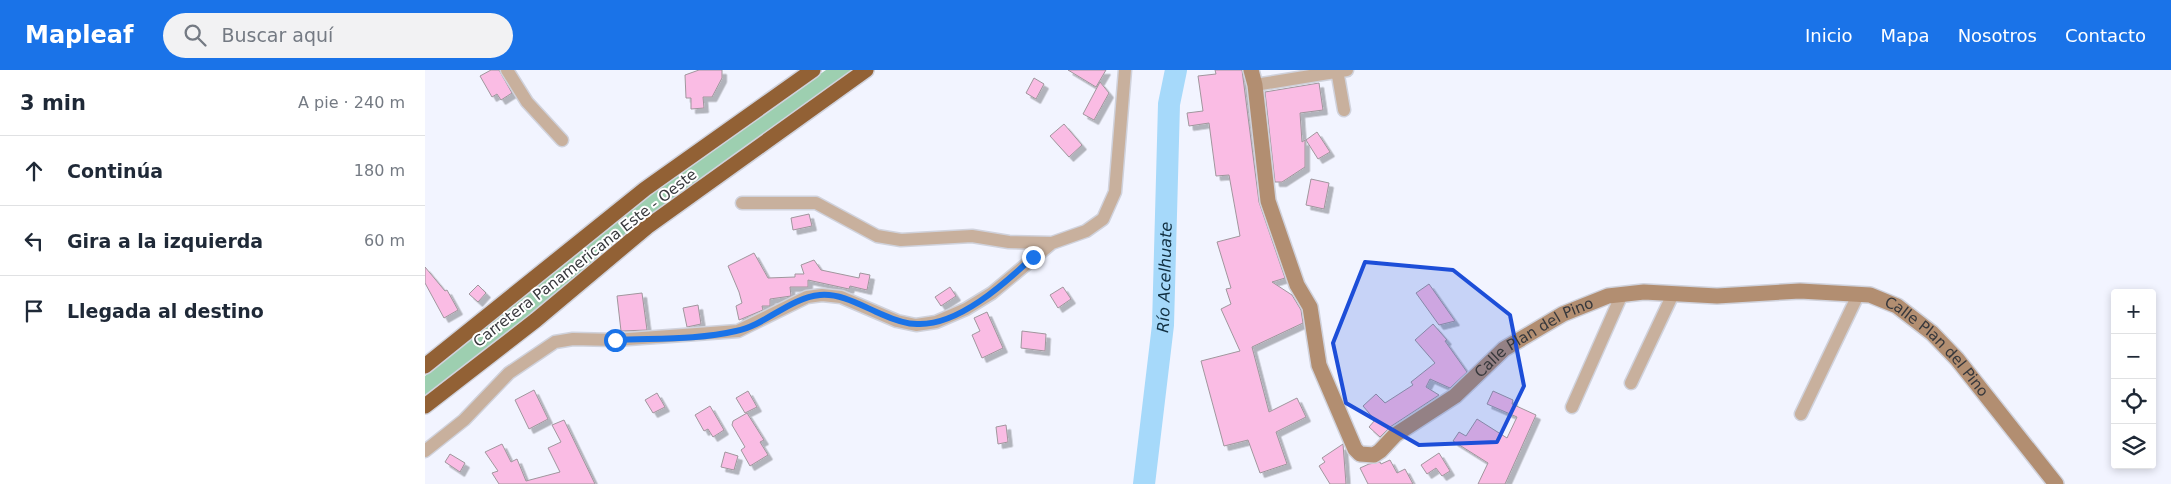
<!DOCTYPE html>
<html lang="es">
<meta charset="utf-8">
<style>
:root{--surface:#fff;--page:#f2f2f3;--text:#1f2937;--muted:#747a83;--line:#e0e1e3;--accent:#1a73e8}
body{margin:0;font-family:"DejaVu Sans",sans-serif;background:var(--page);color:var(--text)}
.controls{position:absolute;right:15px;bottom:15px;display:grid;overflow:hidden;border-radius:5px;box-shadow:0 2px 8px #0003}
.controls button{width:45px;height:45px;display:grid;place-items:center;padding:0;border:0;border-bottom:1px solid var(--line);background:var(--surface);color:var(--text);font:25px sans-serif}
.stop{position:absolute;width:15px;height:15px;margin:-11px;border:4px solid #1a73e8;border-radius:50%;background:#fff}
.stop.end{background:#1a73e8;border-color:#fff;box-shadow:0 1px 5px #0008}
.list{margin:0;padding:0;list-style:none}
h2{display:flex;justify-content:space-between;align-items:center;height:65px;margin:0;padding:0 20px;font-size:21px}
h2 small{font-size:16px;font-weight:400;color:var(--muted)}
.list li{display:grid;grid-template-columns:32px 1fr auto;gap:15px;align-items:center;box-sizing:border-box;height:70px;padding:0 20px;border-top:1px solid var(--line)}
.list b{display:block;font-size:19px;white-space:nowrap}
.list em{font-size:16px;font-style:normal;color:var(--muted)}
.icon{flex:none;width:28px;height:28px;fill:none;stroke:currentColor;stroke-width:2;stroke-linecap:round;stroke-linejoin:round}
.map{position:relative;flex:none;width:1746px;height:414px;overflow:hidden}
header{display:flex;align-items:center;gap:30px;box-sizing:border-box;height:70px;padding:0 25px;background:var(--accent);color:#fff}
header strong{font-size:24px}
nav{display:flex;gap:28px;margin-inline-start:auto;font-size:18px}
.search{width:350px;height:45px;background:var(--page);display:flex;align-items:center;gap:12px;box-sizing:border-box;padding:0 18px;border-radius:28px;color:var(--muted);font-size:19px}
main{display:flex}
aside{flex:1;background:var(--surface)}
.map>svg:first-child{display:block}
.green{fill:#9dcfb0}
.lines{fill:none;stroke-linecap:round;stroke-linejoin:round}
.river{stroke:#a6d9fa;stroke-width:22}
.building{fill:#fabce4;stroke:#a0969d;filter:url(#shadow)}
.street-casing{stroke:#d0d2dc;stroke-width:15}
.secondary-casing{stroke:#d0d2dc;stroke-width:18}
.highway-casing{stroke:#d0d2dc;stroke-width:18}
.street{stroke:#c8b09d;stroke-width:12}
.secondary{stroke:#b28e71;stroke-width:15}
.highway{stroke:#926135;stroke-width:15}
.route{stroke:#1a73e8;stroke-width:6}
.marked{fill:#1d4ed8;fill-opacity:0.2;stroke:#1d4ed8;stroke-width:4;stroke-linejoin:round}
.labels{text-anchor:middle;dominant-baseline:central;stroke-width:4;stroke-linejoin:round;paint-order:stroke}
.street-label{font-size:15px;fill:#37383c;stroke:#fff}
.water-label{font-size:16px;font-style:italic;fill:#112f40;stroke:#fff}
</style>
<header>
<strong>Mapleaf</strong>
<div class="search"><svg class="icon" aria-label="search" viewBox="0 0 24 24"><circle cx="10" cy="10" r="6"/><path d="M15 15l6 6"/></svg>Buscar aquí</div>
<nav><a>Inicio</a><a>Mapa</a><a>Nosotros</a><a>Contacto</a></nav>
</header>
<main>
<aside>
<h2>3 min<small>A pie · 240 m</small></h2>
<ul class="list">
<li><svg class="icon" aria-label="ahead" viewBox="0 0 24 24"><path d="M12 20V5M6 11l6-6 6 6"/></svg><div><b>Continúa</b></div><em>180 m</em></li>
<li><svg class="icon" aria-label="left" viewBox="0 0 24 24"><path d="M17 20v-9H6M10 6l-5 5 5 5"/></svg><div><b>Gira a la izquierda</b></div><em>60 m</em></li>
<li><svg class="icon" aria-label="arrive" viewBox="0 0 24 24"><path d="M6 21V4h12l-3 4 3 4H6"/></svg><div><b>Llegada al destino</b></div></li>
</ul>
</aside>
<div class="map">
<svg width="1746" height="414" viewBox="0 0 1746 414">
<defs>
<filter id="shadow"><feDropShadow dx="4.5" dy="4.5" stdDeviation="0" flood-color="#0004"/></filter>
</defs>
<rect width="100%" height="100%" fill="#f2f4ff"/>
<path class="green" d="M401 0H429L200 164 118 234 0 328V306L234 116Z"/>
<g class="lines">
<path class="river" id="s1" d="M719 414 738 255 744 34 751 0"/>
</g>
<path class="building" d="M66 0H74L87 23 76 30 72 24 67 27 55 6Z
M274 0H297V8L287 27H278L279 38 266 39V28H261L260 5Z
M643 0H681L671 17Z
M790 0H817L834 132 860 208 847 212 867 225 876 240 878 253 827 277 844 342 872 328 881 347 851 362 862 394 835 403 823 370 799 376 776 291 815 281 796 239 806 234 801 219 806 218 792 172 815 166 804 105 791 106 784 53 764 56 762 43 778 41 773 6 791 4Z
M609 8 619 14 611 29 601 23Z
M675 12 684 23 669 50 658 44Z
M894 13 898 40 875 43 877 72 880 70V97L857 112H850L840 22Z
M639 54 657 75 644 87 625 66Z
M892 62 905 82 893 89 881 70Z
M886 109 904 113 899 139 881 135Z
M384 144 387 156 368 160 366 148Z
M329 183 343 208 370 207V204H379L376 195 389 190 396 200 434 208 435 203 445 205 442 220 425 216 424 219 383 210V217H365L366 226 345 229V236H337L338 240 314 250 311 236 317 233 314 222 303 196Z
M0 197 20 221 22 220 33 240 19 248 0 213Z
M1004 214 1030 251 1014 255 991 223Z
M53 215 61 223 53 232 44 224Z
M525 217 531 226 516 236 510 227Z
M638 217 646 229 633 238 625 225Z
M217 223 222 260 196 261 192 226Z
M273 235 276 254 262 257 258 238Z
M562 242 578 278 557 288 547 265 555 261 549 248Z
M1008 254 1022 270 1020 271 1042 302 1025 318 1005 309 1001 317 1014 325 965 357 955 367 944 357 950 350 938 336 951 324 960 333 988 315 986 312 1010 293 990 270Z
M597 261 621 264 620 281 596 278Z
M109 320 123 349 104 359 90 330Z
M323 321 332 337 320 343 311 328Z
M1068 321 1088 330 1087 334 1111 345 1080 414H1053L1063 393 1028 371 1034 362 1041 366 1052 349 1082 368 1092 347 1062 334Z
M232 323 240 337 228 343 220 330Z
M285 336 299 360 288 367 283 359 279 361 270 345Z
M322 343 339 370 335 372 343 385 325 396 316 380 320 377 307 355 308 351Z
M139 350 170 414H74L67 403 73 401 60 382 77 374 86 392 92 389 101 411 135 402 123 378 136 372 127 355Z
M581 355 583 372 573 374 571 357Z
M918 374 921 414H905L894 396 900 392 897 388Z
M300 382 313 386 309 400 296 397Z
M1014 383 1025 401 1017 406 1011 398 1002 404 996 395Z
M25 384 40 393 35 402 20 392Z
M965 390 972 403 980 399 988 414H943L935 398 944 394 955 392 956 394Z"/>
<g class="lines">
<defs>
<path id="street" d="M82 0 102 32 137 70
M912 0 919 40
M830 15 922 0
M317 133H391L452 166 476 170 547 166 584 172 627 173
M1206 313 1248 224
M1147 337 1197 224
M1376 344 1433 225
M0 381 39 350 84 303 130 272 148 269 190 270 313 261 382 227 397 225 416 227 472 251 491 255 511 252 541 239 567 223 627 173 661 161 678 149 690 122 700 0"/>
<g id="secondary">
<path id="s2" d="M826 0 830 15 843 131 872 215 885 237 894 295 930 379 935 384 949 385 955 381 970 365 1030 326 1079 279 1138 244 1183 226 1219 222 1292 226 1375 221 1445 225 1472 236 1507 263 1532 289 1631 414"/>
</g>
<path id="highway" d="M0 296 220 119 388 0
M0 336 111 250 222 157 441 0"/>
</defs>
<use href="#street" class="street-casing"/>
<use href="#secondary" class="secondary-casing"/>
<use href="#highway" class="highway-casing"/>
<use href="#street" class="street"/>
<use href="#secondary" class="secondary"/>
<use href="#highway" class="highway"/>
</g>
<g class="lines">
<path class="route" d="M190 270C230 268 273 270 311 261 341 255 364 228 395 225 416 223 437 236 456 244 467 249 479 254 492 254 533 256 579 214 608 187"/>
</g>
<path class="marked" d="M940 192 1028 200 1085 245 1099 316 1072 372 994 375 921 333 908 273Z"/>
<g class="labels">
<g class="street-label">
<text transform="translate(160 188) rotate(-38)">Carretera Panamericana Este - Oeste</text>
<text stroke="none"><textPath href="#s2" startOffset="618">Calle Plan del Pino</textPath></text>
<text stroke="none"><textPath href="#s2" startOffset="1052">Calle Plan del Pino</textPath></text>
</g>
<g class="water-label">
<text stroke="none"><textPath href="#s1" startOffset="208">Río Acelhuate</textPath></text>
</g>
</g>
</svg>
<div class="controls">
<button>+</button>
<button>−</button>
<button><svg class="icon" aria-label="locate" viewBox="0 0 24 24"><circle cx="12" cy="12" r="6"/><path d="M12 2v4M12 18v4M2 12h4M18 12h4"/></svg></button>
<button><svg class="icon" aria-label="layers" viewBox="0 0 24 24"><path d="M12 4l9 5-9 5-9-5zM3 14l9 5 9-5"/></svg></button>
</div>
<div class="stop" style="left:190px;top:270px"></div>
<div class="stop end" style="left:608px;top:187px"></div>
</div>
</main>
